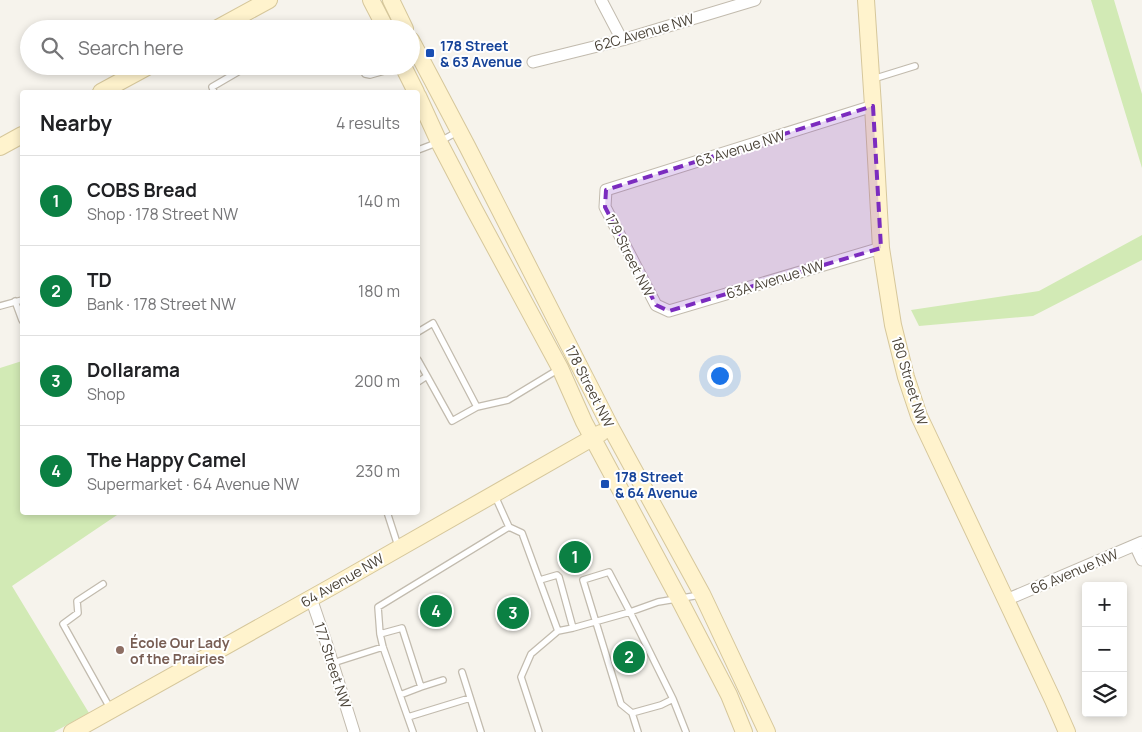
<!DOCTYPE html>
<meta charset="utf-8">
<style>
:root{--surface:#fff;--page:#f2f2f2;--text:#202124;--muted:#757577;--line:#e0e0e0;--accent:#0b8043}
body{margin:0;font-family:Manrope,sans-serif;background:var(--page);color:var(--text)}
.controls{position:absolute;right:15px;bottom:15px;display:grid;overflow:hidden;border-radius:5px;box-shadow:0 2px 8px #0003}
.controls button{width:45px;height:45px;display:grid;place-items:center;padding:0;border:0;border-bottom:1px solid var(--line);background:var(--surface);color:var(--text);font:25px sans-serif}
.you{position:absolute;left:719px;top:375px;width:18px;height:18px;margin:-12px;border:4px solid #fff;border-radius:50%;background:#1a73e8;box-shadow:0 0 0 8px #1a73e833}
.badge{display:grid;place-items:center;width:32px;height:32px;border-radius:50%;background:var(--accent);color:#fff;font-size:16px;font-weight:700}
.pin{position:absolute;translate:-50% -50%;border:2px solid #fff;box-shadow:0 1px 5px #0006}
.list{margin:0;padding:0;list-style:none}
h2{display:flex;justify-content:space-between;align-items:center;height:65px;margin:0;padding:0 20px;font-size:21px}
h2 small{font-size:16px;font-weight:400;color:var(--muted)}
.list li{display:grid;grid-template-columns:32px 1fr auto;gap:15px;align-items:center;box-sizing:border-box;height:90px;padding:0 20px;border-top:1px solid var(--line)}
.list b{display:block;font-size:19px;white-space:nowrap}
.list p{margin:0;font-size:16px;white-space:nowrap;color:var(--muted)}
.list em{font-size:16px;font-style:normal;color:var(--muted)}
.icon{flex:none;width:28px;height:28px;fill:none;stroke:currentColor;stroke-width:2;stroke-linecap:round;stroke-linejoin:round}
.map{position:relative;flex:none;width:1142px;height:732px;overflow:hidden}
.search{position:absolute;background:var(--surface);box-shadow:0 2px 8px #0003;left:20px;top:20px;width:400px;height:55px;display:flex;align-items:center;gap:12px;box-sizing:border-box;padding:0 18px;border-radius:28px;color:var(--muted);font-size:19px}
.panel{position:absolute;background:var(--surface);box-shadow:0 2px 8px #0003;left:20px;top:90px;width:400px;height:425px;border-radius:5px}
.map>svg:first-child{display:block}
.green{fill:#d2eab5}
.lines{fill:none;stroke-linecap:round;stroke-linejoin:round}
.lane-casing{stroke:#c2bbae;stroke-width:8}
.street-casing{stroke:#c2bbae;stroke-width:13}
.secondary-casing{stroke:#d6c79b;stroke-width:18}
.lane{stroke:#fff;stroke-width:5.5}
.street{stroke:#fff;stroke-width:11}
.secondary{stroke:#fff3cd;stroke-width:16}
.marked{fill:#7b2cbf;fill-opacity:0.2;stroke:#7b2cbf;stroke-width:4;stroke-dasharray:10 6;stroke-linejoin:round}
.transit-dot{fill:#1a4fb4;stroke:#fff;stroke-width:2}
.education-dot{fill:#8d6e63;stroke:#fff;stroke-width:2}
.labels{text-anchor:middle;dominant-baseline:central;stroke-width:4;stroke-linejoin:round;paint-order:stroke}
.street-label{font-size:14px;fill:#4b4439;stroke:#fff}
.transit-label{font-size:14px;font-weight:bold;fill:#164399;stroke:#fff;text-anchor:start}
.education-label{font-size:14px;font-weight:bold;fill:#785e54;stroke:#fff;text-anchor:start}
</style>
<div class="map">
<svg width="1142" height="732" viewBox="0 0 1142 732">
<rect width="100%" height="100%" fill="#f6f3ec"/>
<path class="green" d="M1091 0H1114L1142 94V168Z
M1142 235V260L1033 316 919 326 911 310 1039 291Z
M22 361V512L120 513 12 586 89 713 54 732H0V368Z"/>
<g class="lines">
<defs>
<path id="lane" d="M360 66 365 74 370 75 402 66
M873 79 915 66
M214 92 212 87 248 66
M418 150 439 142 457 132
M15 301 22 320
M0 306 22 300
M418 332 433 323 477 407
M418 360 427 376
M418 382 427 376 452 421 477 407 508 400 559 369
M495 496 509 527 522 533 558 631 573 628 630 612 673 699 686 732
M387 512 398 546
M540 580 557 575 559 577 573 628
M103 584 77 601 78 613 63 624 110 708
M380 634 402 628 421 687 443 680
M333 663 383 647
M462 672 481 732
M400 695 421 687
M632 713 621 704 583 580 609 572 630 612 658 602 700 595
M408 717 470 698
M413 732 383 647 380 634 378 607 509 527
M539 732 521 677 531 654 558 631
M638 732 632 713 661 705 673 699"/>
<path id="street" d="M601 0 622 40
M533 62 622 40 755 0
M873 106 606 190 605 207 656 305 669 311 881 248
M1135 545 1142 560
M311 598 326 642 354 732
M1006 600 1142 542"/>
<path id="secondary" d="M371 0 386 29
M391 0 405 29
M866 0 873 106 881 248 893 325 906 377 919 416 1006 600 1053 700 1067 732
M216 29 269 0
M411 40 467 146 611 428 702 594 767 732
M403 66 416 92
M101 92 149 66
M418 96 439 142 474 209 560 368 584 422 679 599 729 695 744 732
M0 147 22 135
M72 732 333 586 601 433"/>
</defs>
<use href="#lane" class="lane-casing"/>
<use href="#street" class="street-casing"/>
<use href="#secondary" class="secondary-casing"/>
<use href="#lane" class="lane"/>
<use href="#street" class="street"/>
<use href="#secondary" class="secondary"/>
</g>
<path class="marked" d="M873 106 881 248 669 311 656 305 605 207 606 190Z"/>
<g class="transit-dot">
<rect x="425" y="48" width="10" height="10" rx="2.5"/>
<rect x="600" y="479" width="10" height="10" rx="2.5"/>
</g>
<circle class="education-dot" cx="120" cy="650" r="5"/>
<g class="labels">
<g class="street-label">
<text transform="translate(644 32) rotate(-16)">62C Avenue NW</text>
<text transform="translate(740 148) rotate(-17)">63 Avenue NW</text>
<text transform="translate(630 255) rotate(63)">179 Street NW</text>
<text transform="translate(775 279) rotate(-17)">63A Avenue NW</text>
<text transform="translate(910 381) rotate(73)">180 Street NW</text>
<text transform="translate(590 386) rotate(63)">178 Street NW</text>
<text transform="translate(1074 571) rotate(-23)">66 Avenue NW</text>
<text transform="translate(342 580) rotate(-30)">64 Avenue NW</text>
<text transform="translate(333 665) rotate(72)">177 Street NW</text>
</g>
<g class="transit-label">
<text x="440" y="45">178 Street<tspan x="440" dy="16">&amp; 63 Avenue</tspan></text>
<text x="615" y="476">178 Street<tspan x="615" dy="16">&amp; 64 Avenue</tspan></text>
</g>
<g class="education-label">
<text x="130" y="642">École Our Lady<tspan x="130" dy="16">of the Prairies</tspan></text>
</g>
</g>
</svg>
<div class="controls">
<button>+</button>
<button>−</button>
<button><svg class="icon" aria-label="layers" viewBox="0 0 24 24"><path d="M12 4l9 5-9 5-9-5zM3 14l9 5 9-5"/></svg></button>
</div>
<div class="you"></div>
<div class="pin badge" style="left:575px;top:557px">1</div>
<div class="pin badge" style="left:629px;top:657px">2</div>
<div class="pin badge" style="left:513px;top:613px">3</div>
<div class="pin badge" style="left:436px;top:611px">4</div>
<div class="search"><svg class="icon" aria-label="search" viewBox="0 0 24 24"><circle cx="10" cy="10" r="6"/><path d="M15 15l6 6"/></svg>Search here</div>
<section class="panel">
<h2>Nearby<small>4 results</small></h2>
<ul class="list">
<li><span class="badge">1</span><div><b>COBS Bread</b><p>Shop · 178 Street NW</p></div><em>140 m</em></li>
<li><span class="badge">2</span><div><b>TD</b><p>Bank · 178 Street NW</p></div><em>180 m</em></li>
<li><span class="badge">3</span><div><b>Dollarama</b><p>Shop</p></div><em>200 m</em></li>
<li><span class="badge">4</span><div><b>The Happy Camel</b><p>Supermarket · 64 Avenue NW</p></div><em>230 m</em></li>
</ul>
</section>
</div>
